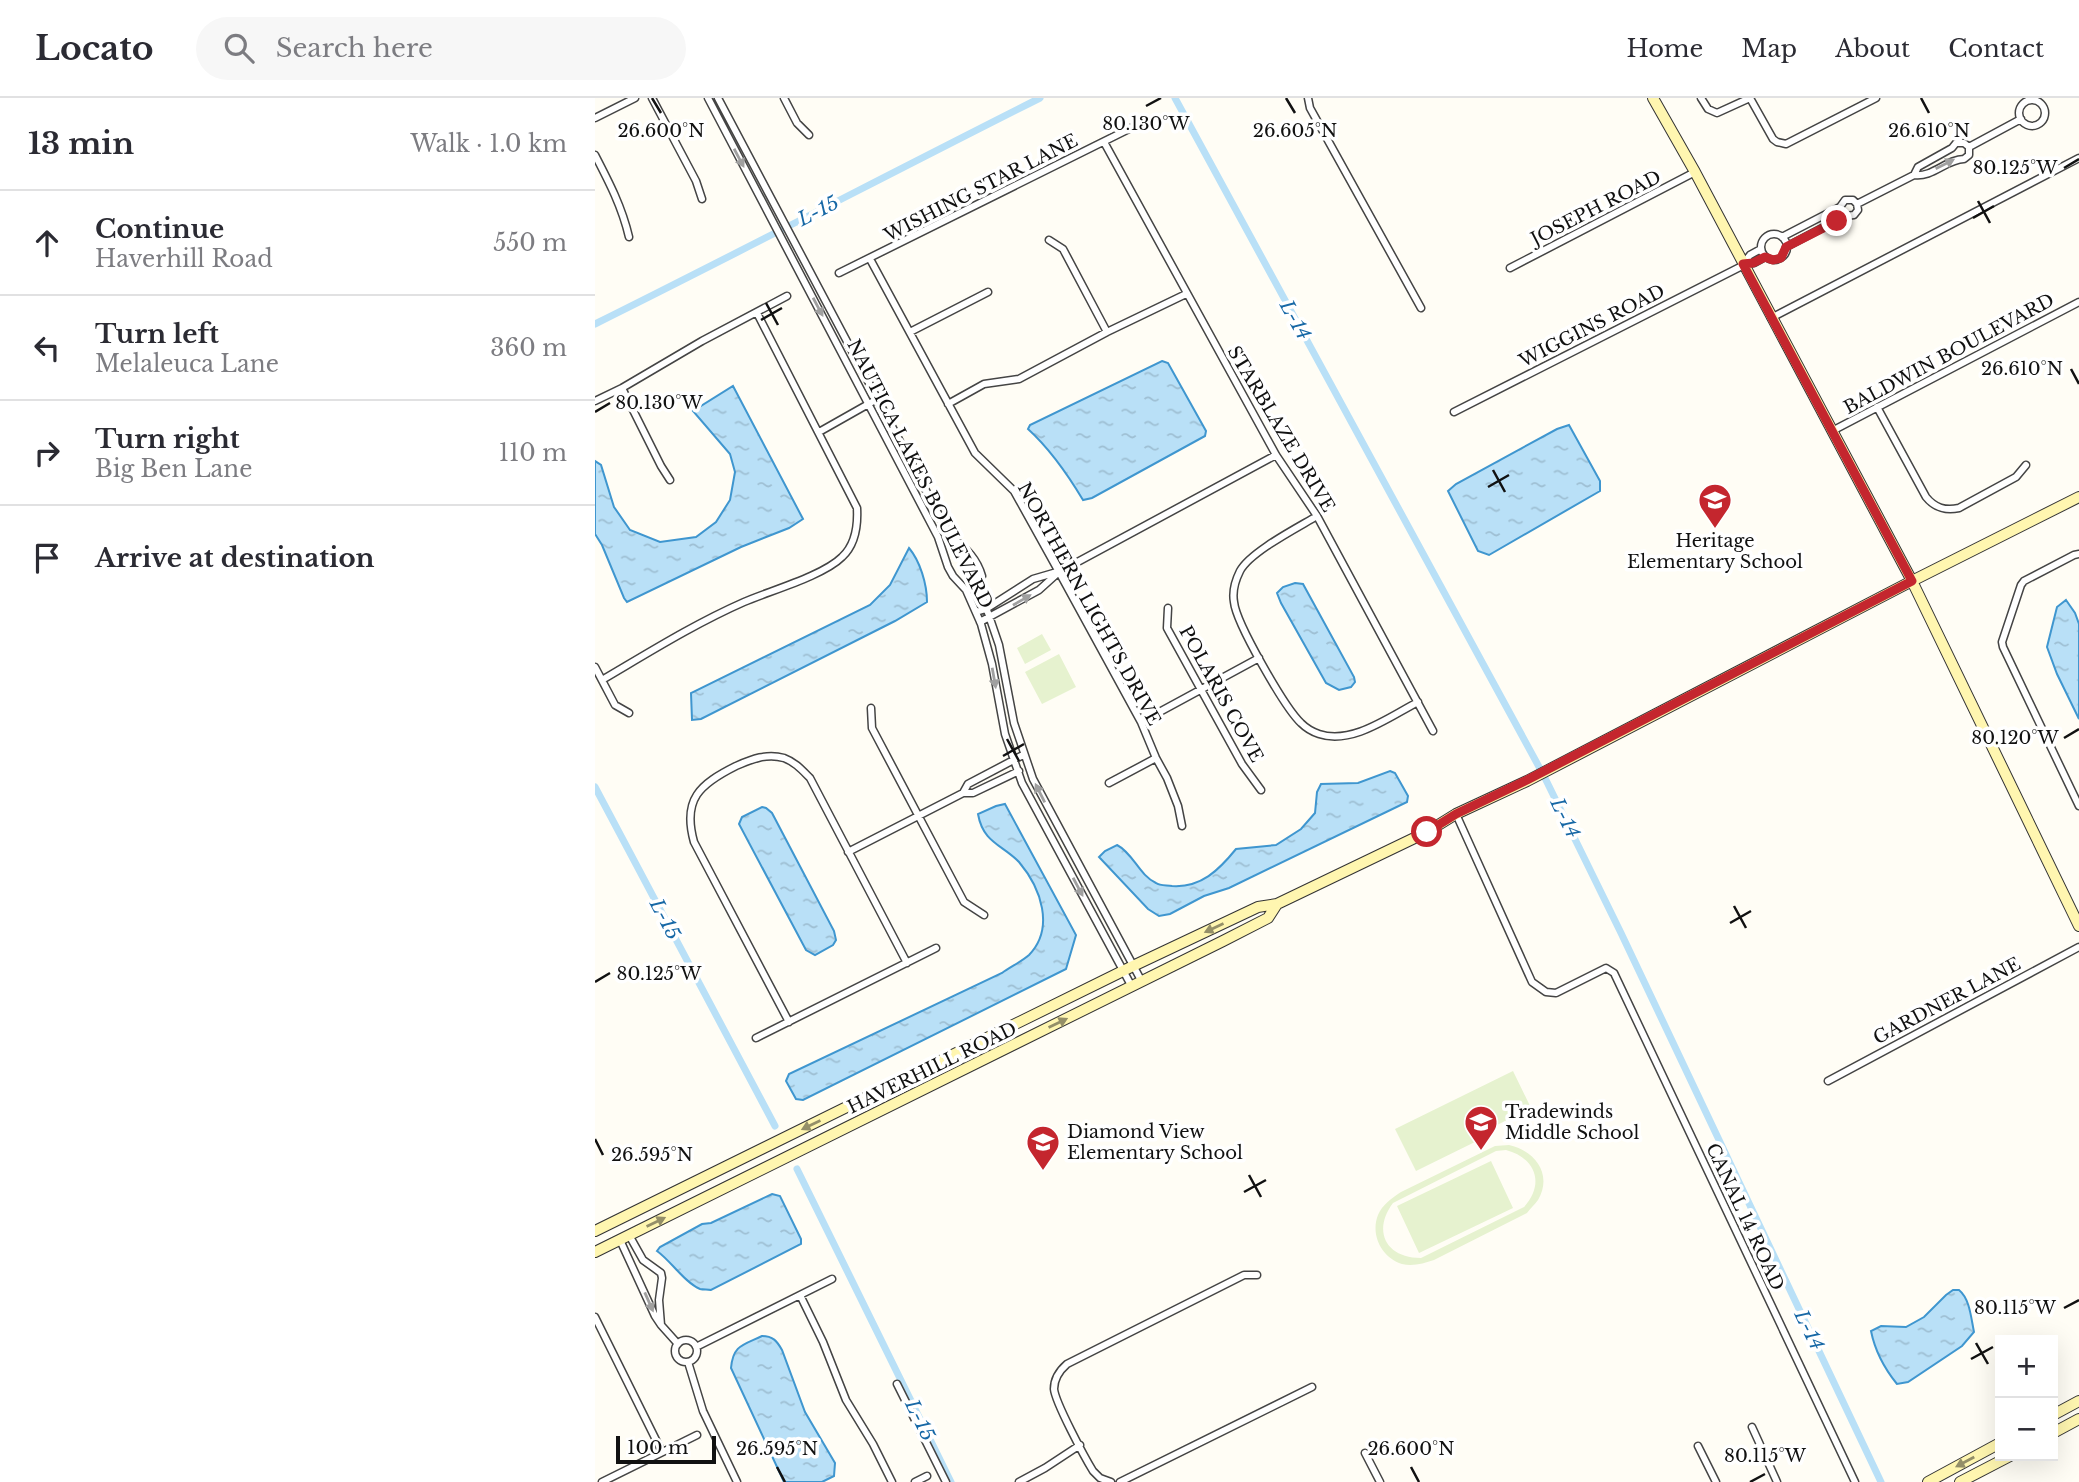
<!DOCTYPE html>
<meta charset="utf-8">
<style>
:root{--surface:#fff;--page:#f7f7f7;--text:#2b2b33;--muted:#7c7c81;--line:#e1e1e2}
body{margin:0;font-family:"Libre Baskerville",serif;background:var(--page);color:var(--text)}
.controls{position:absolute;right:21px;bottom:21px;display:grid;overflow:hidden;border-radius:0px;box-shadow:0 7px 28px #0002}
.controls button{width:63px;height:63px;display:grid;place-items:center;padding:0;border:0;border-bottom:2px solid var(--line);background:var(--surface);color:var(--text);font:35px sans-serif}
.scale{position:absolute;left:21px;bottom:18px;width:100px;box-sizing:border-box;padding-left:7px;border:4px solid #111;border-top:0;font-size:19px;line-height:24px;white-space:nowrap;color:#111;-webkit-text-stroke:5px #fff;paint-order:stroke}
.stop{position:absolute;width:21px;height:21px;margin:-16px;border:5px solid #c4262e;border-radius:50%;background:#fff}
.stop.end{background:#c4262e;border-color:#fff;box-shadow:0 2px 7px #0008}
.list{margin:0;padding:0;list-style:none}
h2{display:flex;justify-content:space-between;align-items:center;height:91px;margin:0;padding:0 28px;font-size:30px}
h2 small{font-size:23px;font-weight:400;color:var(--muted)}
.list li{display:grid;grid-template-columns:46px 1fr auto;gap:21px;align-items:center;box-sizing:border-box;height:105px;padding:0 28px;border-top:2px solid var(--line)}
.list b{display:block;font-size:26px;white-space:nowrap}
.list p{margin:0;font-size:23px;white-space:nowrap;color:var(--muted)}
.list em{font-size:23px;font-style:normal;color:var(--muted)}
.icon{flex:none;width:38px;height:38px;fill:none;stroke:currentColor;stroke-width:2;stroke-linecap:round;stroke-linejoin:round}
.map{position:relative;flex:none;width:1484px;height:1384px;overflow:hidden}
header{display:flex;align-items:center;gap:42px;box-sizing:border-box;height:98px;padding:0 35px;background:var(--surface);border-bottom:2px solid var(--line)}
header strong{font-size:33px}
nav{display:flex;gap:38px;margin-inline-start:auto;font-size:24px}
.search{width:490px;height:63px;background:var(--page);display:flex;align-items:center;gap:18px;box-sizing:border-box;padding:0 24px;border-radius:38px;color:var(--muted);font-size:26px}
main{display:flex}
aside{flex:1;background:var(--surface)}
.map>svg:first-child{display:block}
.pitch{fill:#e6f2cf;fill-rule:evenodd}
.water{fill:url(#water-ripples);stroke:#3f96cf;stroke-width:2}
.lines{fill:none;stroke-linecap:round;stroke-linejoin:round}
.canal{stroke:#b9e0f7;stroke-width:7}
.street-casing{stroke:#444;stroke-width:9}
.secondary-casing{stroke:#333;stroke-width:12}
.street{stroke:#fff;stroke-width:6}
.secondary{stroke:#fff6b0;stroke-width:10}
.oneway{fill:#a0a0a0}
.oneway2{fill:#948f68}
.route{stroke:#c4262e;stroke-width:9}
.ticks{fill:none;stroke:#111;stroke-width:2.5}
.labels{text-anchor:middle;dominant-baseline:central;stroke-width:7;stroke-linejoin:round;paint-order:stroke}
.street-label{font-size:18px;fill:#111;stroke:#fff}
.poi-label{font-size:18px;fill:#111;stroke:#fff;text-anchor:start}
.water-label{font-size:19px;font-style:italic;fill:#1768a6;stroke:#fff}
.ticks-label{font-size:18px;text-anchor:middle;fill:#111;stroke:#fff;stroke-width:7;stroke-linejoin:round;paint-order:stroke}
</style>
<header>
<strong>Locato</strong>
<div class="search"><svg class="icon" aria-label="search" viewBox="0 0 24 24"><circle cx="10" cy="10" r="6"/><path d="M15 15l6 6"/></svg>Search here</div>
<nav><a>Home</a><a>Map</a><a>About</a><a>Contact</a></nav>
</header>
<main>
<aside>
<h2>13 min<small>Walk · 1.0 km</small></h2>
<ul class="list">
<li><svg class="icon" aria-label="ahead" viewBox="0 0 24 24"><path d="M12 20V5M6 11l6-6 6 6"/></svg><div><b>Continue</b><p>Haverhill Road</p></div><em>550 m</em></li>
<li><svg class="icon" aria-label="left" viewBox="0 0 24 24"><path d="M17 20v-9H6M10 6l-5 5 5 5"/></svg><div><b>Turn left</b><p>Melaleuca Lane</p></div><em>360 m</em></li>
<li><svg class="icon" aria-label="right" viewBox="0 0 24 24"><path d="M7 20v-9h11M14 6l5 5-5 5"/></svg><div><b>Turn right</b><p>Big Ben Lane</p></div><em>110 m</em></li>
<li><svg class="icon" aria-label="arrive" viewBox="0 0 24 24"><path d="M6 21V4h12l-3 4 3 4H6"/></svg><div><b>Arrive at destination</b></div></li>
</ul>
</aside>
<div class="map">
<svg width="1484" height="1384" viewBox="0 0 1484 1384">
<defs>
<pattern id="water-ripples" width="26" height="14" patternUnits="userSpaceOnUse" patternTransform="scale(1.75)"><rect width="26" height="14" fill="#b9e0f7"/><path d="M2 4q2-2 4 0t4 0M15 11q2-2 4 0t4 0" fill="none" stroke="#9ebfd3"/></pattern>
</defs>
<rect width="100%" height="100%" fill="#fffdf5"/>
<path class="pitch" d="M447 536 456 552 430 566 422 550Z
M464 556 481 589 447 606 430 574Z
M918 973 936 1010 884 1036 886 1041 821 1073 800 1031Z
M914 1047C940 1053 958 1076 943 1102 940 1106 935 1111 932 1115L839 1162C829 1165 818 1169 807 1166 787 1160 775 1137 783 1117 787 1107 797 1100 806 1094L900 1048ZM911 1052C941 1060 950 1086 929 1109L826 1160C791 1160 777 1133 798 1105L901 1053Z
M896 1063 918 1110 824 1155 802 1108Z"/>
<path class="water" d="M567 263 573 265 611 333 610 338 497 400 488 402C473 377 455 351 433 331L435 327Z
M138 288 208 421 194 430 146 449 32 504 29 500 7 447 0 436V363L6 367 19 409 35 432 65 444 101 439 121 424 135 402 140 374 135 356 98 313Z
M974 327 1005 383V393L894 457 883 453 853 393 861 386 962 331Z
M314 450C325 463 332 486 332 504L300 523 106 621 97 622 96 595 275 507 295 487Z
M700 485 708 486 759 579 760 584 756 589 744 592 731 585 686 505 682 495 688 489Z
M1471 502 1480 515 1484 526V621L1462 576 1452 549 1462 509Z
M795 673 800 675 813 698 812 704 634 790 609 798 575 816 564 818 553 811 504 759 510 753 522 747C538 755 544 777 561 785 565 788 572 787 577 788 606 790 624 772 641 751L681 747 706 731 720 715 722 694 726 686 763 685Z
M410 706 481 837 471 871 208 1002 201 1001 191 983 194 976 407 875C415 869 426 864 434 857 460 830 446 790 424 764 408 747 388 745 383 716L401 708Z
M167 709 171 710 177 715 239 833 241 842 238 847 220 857 211 852 144 726 147 719Z
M177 1096 185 1098 206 1141V1146L116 1192C113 1191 109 1192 105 1191 90 1185 76 1163 62 1153L65 1149 107 1126 116 1125Z
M1358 1192H1364C1375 1201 1376 1220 1379 1234L1367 1248 1313 1284 1302 1286C1289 1270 1280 1253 1276 1233L1286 1228 1311 1229 1329 1219 1351 1197Z
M167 1238C178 1238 182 1243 187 1252L210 1314 240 1365 239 1378 227 1384H189L136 1270C138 1247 148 1247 167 1238Z"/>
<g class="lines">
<path class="canal" d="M580 0 949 678 1026 835 1286 1384
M0 226C149 152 296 75 445 0
M0 689 180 1028
M202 1071 356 1384"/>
<defs>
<path id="street" d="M57 0 101 83 107 101
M113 0 343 439 353 469 358 478 371 492 386 526 397 566 410 636 427 685 537 889
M123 0 354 436 361 448 375 463
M189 0 202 25 214 37
M713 0 715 10 826 210
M1106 0 1113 11 1122 15 1155 0
M1155 0 1178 41 1182 44 1191 46 1281 0
M1424 15a13 13 0 1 1 26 0a13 13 0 1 1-26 0Z
M0 20 40 0
M509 44 681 357 722 418 838 633
M1374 49 1426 21
M0 57C14 84 27 109 34 139
M1319 77 1323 69 1357 50 1361 45H1369L1374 49
M1262 106 1319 77C1337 80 1352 61 1369 61L1374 57V49
M1166 149a13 13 0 1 1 26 0a13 13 0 1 1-26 0Z
M1187 139 1245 109 1250 102H1258L1262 106
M454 142 468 151 512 234
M1191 149 1250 118 1259 117 1263 112 1262 106
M1166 151 1155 157 1148 166 1159 165 1170 159
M275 161 380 355 419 393 464 474 546 624 561 660 572 680 583 708 587 728
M915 170 1100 74
M244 175 540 28
M1176 220 1484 60
M315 234 393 194
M27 290 66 368 75 382
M0 303 27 290 107 243 192 198
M353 306 389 286 424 281 512 234 591 196
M1282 309 1331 399C1340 410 1350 413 1364 410L1421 379 1431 367
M859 314 1149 167
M1237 333 1484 204
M224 334 277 304
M722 418C702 430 655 454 645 473 640 483 637 493 639 504 641 525 690 610 706 625 710 629 718 634 724 636 757 647 794 619 823 604
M358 440C372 451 382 461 387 478L383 486
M1484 456 1479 457 1429 483 1426 487 1407 544 1408 549 1484 708
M378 471 404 547 419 625 438 681 547 884
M573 510 572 530 647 666 666 692
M381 514 391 511 438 481 462 474
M385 524 444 492 464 474 681 357
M0 569 20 607 34 615
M7 582C53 555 99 526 149 504 174 493 228 478 247 459 261 446 263 428 262 410L162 215
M276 610 277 630 369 804 389 817
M546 624 664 560
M514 685 561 660
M368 695 373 686 428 657
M861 716 937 884 951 894 961 895 1011 870 1019 875 1260 1384
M253 754 368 695H378L424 673
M194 924 99 744C87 701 105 686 141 668 157 661 172 655 189 660 200 664 207 672 215 680L312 865
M161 940 341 850
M1233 983 1484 849
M25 1142 60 1218 66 1227 64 1202 67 1180 66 1175 48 1162 34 1137
M205 1197 228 1244 251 1302 278 1346 297 1384
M0 1219 67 1354
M66 1227 83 1246
M80 1253a11 11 0 1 1 22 0a11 11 0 1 1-22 0Z
M101 1249 237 1181
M93 1264 108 1313 142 1384
M302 1286 351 1384
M1157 1329 1182 1384
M1103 1348 1121 1384
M770 1355 785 1384
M7 1384 102 1337
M320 1384 332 1378
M424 1384 450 1370 485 1347
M516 1384 505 1380 498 1373C490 1360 460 1304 459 1291 459 1280 464 1273 472 1266L649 1177H662
M525 1384 717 1289"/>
<path id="secondary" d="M1058 0 1100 74 1317 483 1484 828
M0 1133 538 868 663 809 682 806 832 734 861 716 932 683 1317 483 1484 399
M0 1154 628 843 673 820 682 806
M1458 1317 1484 1303
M1458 1335 1484 1321
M1333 1384 1405 1345
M1365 1384 1415 1358"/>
</defs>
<use href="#street" class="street-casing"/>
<use href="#secondary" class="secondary-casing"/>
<use href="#street" class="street"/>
<use href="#secondary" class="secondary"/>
</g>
<defs><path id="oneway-solid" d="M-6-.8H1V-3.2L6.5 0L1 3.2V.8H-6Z" transform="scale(1.75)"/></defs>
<g class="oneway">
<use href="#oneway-solid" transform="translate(144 60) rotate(62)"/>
<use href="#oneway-solid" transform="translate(1350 66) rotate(-27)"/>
<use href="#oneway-solid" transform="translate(223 209) rotate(62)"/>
<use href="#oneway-solid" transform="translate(427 502) rotate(-30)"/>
<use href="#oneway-solid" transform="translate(399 580) rotate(80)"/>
<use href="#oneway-solid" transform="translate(445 695) rotate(-117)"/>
<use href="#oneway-solid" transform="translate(483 789) rotate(62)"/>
<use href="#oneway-solid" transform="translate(54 1204) rotate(66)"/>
</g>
<g class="oneway2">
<use href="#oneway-solid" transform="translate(619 830) rotate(155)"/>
<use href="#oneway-solid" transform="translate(463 925) rotate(-26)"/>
<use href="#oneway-solid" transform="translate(216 1027) rotate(154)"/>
<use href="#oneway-solid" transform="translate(61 1124) rotate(-26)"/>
<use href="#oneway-solid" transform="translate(1370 1364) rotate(152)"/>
</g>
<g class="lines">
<path class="route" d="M832 734 861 716 932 682 1317 483 1148 166 1158 165 1170 159 1178 162 1186 160 1191 149 1242 123"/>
</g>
<path class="ticks" d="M57 0 66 15M691 0 700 15M1326 0 1334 15M551 8 566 0M1469 70 1484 61M1383 103 1395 125M1378 120 1399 108M171 205 183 227M166 222 187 210M1476 271 1484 286M0 314 15 305M898 372 910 394M893 389 914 377M1469 640 1484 631M412 641 424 663M408 658 429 646M1139 808 1151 830M1135 825 1156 813M0 884 15 875M0 1041 8 1057M654 1077 666 1099M649 1094 671 1082M1469 1210 1484 1202M1381 1245 1393 1266M1376 1261 1398 1249M182 1369 190 1384M816 1369 824 1384M1155 1384 1170 1376"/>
<defs>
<symbol id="school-pin" viewBox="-11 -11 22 30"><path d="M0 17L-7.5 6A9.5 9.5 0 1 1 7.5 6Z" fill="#c4262e" stroke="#fff"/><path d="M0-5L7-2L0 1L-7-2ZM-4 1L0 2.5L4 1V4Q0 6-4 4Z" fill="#fff"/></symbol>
</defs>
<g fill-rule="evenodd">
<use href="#school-pin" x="1101" y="383" width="38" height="52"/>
<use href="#school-pin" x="867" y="1005" width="38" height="52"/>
<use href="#school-pin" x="429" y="1025" width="38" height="52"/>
</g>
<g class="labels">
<g class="street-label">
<text transform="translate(386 90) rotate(-27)">WISHING STAR LANE</text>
<text transform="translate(1001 110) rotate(-27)">JOSEPH ROAD</text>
<text transform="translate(997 228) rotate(-27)">WIGGINS ROAD</text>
<text transform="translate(1354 256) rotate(-28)">BALDWIN BOULEVARD</text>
<text transform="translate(686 331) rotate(59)">STARBLAZE DRIVE</text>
<text transform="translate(325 376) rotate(63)">NAUTICA LAKES BOULEVARD</text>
<text transform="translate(494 506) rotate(61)">NORTHERN LIGHTS DRIVE</text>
<text transform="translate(626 596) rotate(61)">POLARIS COVE</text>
<text transform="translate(1352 903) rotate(-28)">GARDNER LANE</text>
<text transform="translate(337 970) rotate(-26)">HAVERHILL ROAD</text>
<text transform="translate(1150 1119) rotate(65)">CANAL 14 ROAD</text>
</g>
<g class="poi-label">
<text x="1120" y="443" text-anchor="middle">Heritage<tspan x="1120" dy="21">Elementary School</tspan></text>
<text x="910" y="1014">Tradewinds<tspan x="910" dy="21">Middle School</tspan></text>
<text x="472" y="1034">Diamond View<tspan x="472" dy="21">Elementary School</tspan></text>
</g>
<g class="water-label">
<text transform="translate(223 113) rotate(-27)">L-15</text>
<text transform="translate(700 222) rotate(61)">L-14</text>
<text transform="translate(970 720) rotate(64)">L-14</text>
<text transform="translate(70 821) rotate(62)">L-15</text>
<text transform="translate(1214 1232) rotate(64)">L-14</text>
<text transform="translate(325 1322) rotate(64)">L-15</text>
</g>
</g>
<g class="ticks-label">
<text x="551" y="32">80.130°W</text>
<text x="66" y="39">26.600°N</text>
<text x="700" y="39">26.605°N</text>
<text x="1334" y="39">26.610°N</text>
<text x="1420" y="76">80.125°W</text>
<text x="1427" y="277">26.610°N</text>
<text x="64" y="311">80.130°W</text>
<text x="1420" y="646">80.120°W</text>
<text x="64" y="882">80.125°W</text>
<text x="57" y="1063">26.595°N</text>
<text x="1420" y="1216">80.115°W</text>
<text x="182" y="1357">26.595°N</text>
<text x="816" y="1357">26.600°N</text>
<text x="1170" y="1364">80.115°W</text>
</g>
</svg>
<div class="controls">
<button>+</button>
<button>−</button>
</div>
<div class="scale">100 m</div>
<div class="stop" style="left:832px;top:734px"></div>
<div class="stop end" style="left:1242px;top:123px"></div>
</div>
</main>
